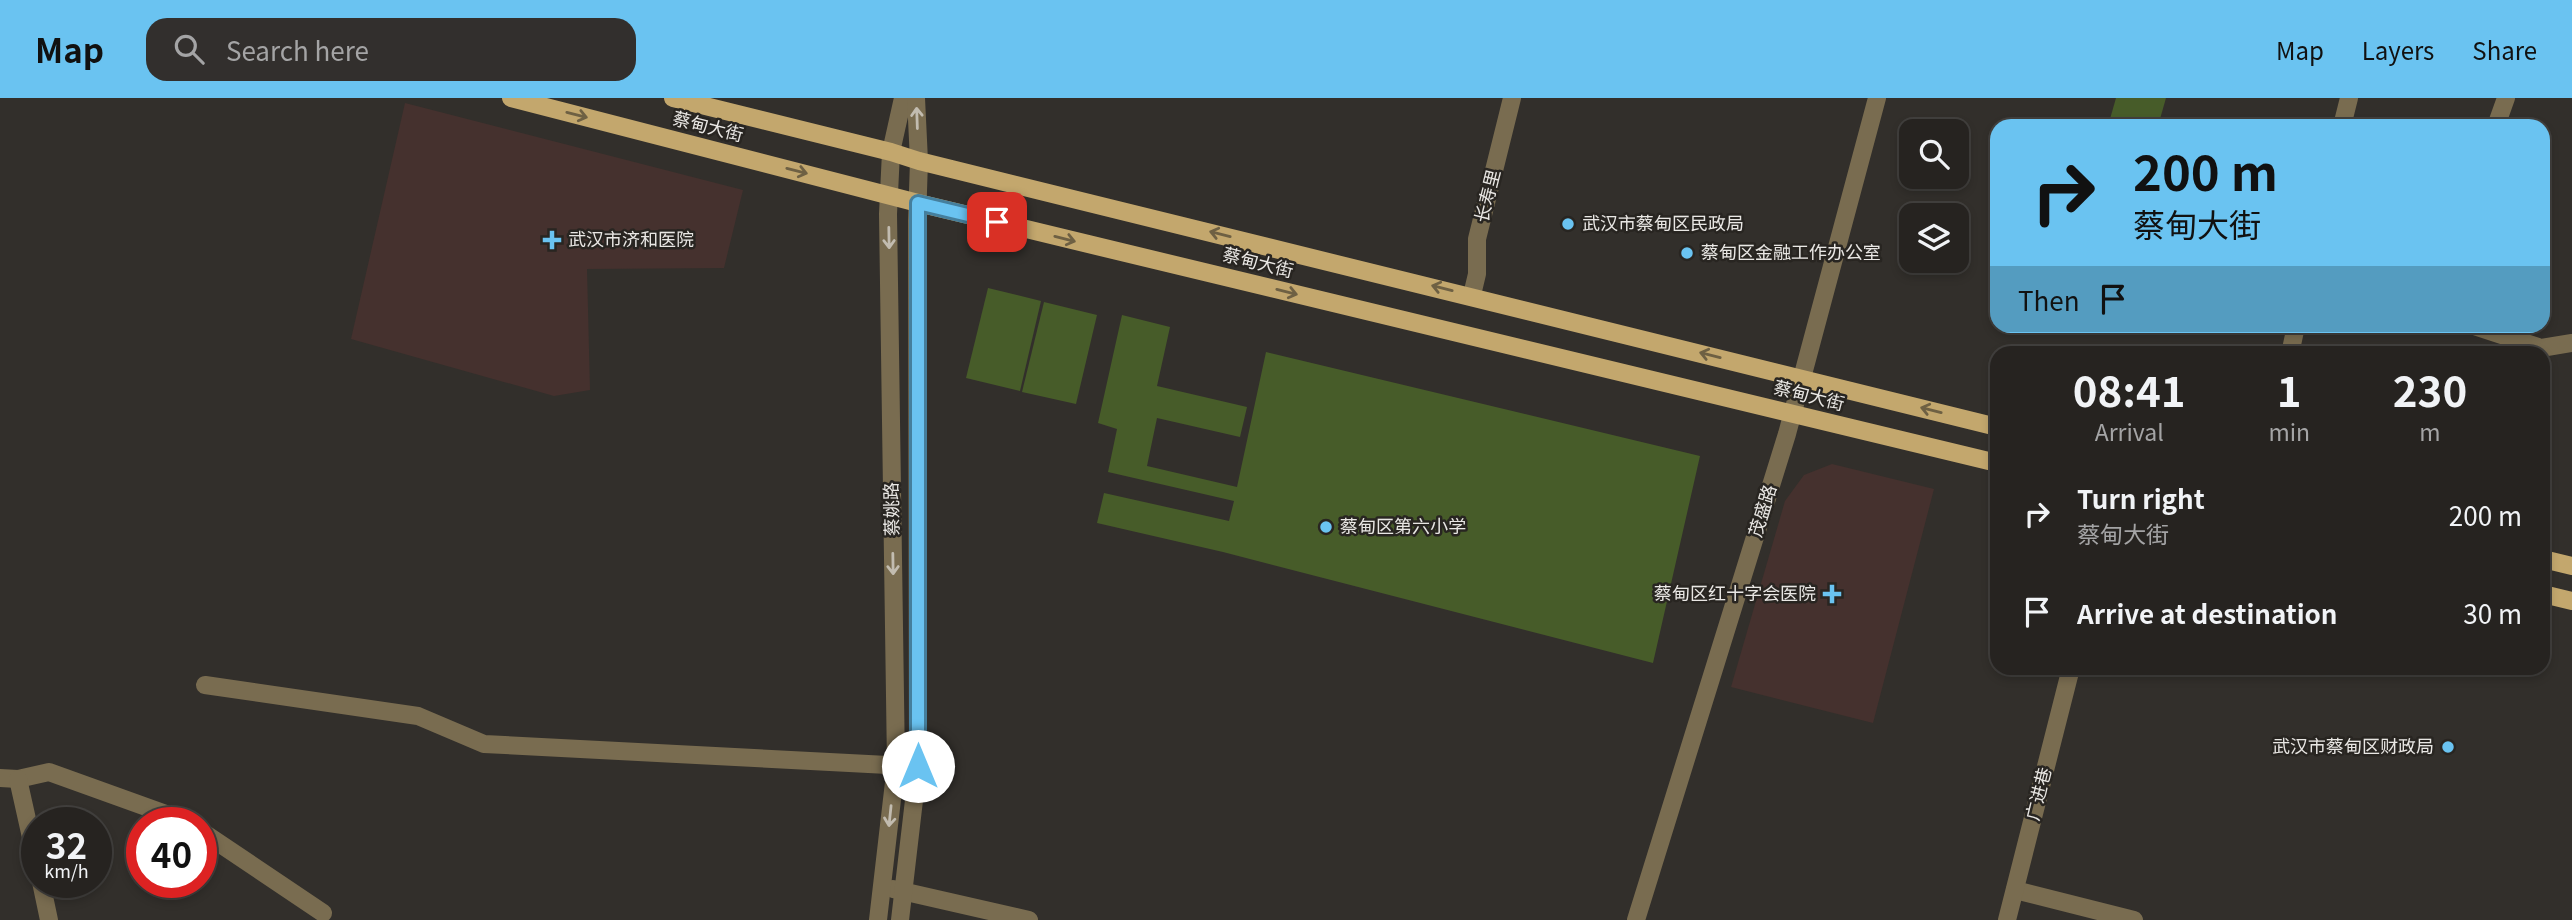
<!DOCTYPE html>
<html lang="en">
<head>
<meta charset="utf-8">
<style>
	:root { --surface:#262320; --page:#322f2d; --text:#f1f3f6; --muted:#a4a4a5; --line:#42403e; --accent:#6ac3f1 }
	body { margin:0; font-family:Georgia,"Noto Sans SC",serif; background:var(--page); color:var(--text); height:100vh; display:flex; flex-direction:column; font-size:26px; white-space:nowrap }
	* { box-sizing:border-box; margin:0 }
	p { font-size:23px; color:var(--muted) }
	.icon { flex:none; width:38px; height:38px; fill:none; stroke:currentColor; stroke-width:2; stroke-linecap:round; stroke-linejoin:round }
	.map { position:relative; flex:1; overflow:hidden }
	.details { position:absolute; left:1990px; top:248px; width:560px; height:329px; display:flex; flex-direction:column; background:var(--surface); border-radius:21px; box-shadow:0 4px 10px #0003,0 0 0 2px var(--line) }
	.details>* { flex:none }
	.top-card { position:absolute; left:1990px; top:21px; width:560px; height:214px; border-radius:21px; box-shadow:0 4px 10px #0003,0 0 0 2px var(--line); background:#6ac3f1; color:#111; overflow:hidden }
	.fabs { position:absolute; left:1899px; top:21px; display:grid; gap:14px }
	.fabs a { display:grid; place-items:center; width:70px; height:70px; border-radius:14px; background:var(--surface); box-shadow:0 4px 10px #0003,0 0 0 2px var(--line); font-size:35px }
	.speed { position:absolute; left:21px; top:709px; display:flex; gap:14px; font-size:35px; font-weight:700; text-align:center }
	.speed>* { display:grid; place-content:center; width:91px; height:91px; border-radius:50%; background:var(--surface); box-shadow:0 4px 10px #0003,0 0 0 2px var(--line); line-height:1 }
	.speed small { font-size:18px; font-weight:400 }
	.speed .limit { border:10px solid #d22; background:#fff; color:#111 }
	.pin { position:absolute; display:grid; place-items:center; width:60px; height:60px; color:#fff; margin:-30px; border-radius:14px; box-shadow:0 4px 10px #0006 }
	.me { position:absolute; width:77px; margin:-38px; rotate:0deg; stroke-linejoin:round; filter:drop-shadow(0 0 5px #0008) }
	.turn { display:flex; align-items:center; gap:24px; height:147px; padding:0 28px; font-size:32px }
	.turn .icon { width:91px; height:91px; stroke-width:2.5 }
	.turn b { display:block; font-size:49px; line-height:60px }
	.then { display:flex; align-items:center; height:66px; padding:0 28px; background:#0003; gap:14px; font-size:26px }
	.eta { display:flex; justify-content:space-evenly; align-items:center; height:119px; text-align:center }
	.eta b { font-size:42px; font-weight:700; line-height:49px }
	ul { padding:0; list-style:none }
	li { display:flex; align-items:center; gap:21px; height:98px; padding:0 28px }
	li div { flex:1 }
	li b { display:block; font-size:26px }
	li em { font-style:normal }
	header { display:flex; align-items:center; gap:42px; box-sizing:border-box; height:98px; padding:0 35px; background:var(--accent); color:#111 }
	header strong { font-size:33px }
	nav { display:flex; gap:38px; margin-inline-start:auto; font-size:24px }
	.search { width:490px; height:63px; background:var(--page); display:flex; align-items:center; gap:18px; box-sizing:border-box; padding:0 24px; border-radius:21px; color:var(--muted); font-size:26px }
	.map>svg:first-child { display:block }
	.medical { fill:#45312e }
	.green { fill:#475c29 }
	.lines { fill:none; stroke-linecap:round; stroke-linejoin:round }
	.minor { stroke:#796c50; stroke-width:18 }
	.major { stroke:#c3a76d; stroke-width:18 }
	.oneway { stroke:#6e6043 }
	.oneway2 { stroke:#c2bcb0 }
	.route-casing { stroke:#457f9d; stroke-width:18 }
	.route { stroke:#6ac3f1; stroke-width:12 }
	.poi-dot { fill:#6ac3f1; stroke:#282521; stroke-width:2.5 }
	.labels { text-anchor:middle; stroke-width:5; stroke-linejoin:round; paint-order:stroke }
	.street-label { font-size:18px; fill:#e9e7e4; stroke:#282521 }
	.poi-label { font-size:18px; fill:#e9e7e4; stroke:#282521; text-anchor:start }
</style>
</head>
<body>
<header>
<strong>Map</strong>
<div class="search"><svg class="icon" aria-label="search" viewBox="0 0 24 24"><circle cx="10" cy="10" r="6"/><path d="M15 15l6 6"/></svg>Search here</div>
<nav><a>Map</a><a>Layers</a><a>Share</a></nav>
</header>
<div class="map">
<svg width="2572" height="822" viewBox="0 0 2572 822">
	<rect width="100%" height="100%" fill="#322f2b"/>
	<g class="medical">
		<polygon points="405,5 743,92 724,170 587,171 590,292 554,298 351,241"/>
		<polygon points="1832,366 1934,391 1873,625 1731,589 1785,403 1804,377"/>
	</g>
	<g class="green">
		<polygon points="2116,0 2166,0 2158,28 2108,28"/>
		<polygon points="988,190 1041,203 1020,293 966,280"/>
		<polygon points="1044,204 1097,217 1076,306 1022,294"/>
		<polygon points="1122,217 1170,229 1157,288 1247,309 1240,339 1157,320 1147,368 1237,389 1266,254 1700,358 1653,565 1223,454 1097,425 1104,395 1229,423 1234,403 1108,374 1117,331 1098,325"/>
	</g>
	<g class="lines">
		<g class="minor">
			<polyline points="2342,28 2349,0"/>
			<polyline points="2496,28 2506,0"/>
			<polyline points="1472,197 1477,176 1477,141 1512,0"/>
			<polyline points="2474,228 2541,250 2572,245"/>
			<polyline points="2290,256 2296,228"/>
			<polyline points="205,587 418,618 484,646 907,668"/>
			<polyline points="0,680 18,681 49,674 188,724"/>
			<polyline points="18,681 37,766"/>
			<polyline points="201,733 323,815"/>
			<polyline points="41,784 49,822"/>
			<polyline points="893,791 1029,822"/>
			<polyline points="2015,792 2134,822"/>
			<polyline points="878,822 896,667 888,116 891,54 903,0"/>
			<polyline points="900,822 918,668 917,123 919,63 916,0"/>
			<polyline points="1636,822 1787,336 1877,0"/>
			<polyline points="2007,822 2071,570"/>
		</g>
		<g class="major">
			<polyline points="511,0 918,105 1997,365"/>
			<polyline points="673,0 891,54 919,63 1997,329"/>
			<polyline points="2543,461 2572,468"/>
			<polyline points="2543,496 2572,503"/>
		</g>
	</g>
	<defs><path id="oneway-shaft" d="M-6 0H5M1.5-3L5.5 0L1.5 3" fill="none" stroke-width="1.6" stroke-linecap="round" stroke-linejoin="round" transform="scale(1.75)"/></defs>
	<g class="oneway">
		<use href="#oneway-shaft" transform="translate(577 17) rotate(14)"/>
		<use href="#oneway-shaft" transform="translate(797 73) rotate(14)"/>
		<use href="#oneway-shaft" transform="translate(1220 136) rotate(-166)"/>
		<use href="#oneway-shaft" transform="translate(1065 141) rotate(14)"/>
		<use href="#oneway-shaft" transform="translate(1442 190) rotate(-166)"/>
		<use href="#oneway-shaft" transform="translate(1287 194) rotate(14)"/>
		<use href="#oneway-shaft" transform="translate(1710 257) rotate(-166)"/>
		<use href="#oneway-shaft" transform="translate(1931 312) rotate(-166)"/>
	</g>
	<g class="oneway2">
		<use href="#oneway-shaft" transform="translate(917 20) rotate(-92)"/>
		<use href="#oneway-shaft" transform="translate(889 140) rotate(89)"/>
		<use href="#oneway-shaft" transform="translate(893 466) rotate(89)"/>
		<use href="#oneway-shaft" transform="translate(890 718) rotate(96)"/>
	</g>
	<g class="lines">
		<defs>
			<polyline id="route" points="918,668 918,105 997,124"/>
		</defs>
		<use href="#route" class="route-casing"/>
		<use href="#route" class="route"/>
	</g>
	<g class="poi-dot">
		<circle cx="1568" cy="126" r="7"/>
		<path d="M548.5 131.5h7v7h7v7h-7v7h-7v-7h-7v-7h7z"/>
		<circle cx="1687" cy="155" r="7"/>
		<circle cx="1326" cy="429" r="7"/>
		<path d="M1828.5 485.5h7v7h7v7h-7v7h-7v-7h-7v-7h7z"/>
		<circle cx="2448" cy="649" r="7"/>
	</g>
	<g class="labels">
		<g class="street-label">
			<text transform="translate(708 29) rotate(14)" y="6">蔡甸大街</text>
			<text transform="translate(1488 98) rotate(-76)" y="6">长寿里</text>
			<text transform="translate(1258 165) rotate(14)" y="6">蔡甸大街</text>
			<text transform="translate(1809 298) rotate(14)" y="6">蔡甸大街</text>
			<text transform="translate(892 411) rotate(-91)" y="6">蔡姚路</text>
			<text transform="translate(1763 413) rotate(-73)" y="6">茂盛路</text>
			<text transform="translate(2039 696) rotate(-76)" y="6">广进巷</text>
		</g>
		<g class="poi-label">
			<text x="1582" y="132">武汉市蔡甸区民政局</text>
			<text x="568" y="148">武汉市济和医院</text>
			<text x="1701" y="161">蔡甸区金融工作办公室</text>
			<text x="1340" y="435">蔡甸区第六小学</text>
			<text x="1816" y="502" text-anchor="end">蔡甸区红十字会医院</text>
			<text x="2434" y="655" text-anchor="end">武汉市蔡甸区财政局</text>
		</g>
	</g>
</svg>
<div class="fabs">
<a><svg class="icon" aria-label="search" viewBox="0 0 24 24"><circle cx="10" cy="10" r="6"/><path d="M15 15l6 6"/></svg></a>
<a><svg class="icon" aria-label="layers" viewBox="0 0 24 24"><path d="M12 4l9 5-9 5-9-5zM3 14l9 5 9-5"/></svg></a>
</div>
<div class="speed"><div>32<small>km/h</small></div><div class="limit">40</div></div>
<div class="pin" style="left:997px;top:124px;background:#d93025"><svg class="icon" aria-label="arrive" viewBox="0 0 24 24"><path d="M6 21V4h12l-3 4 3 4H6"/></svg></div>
<svg class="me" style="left:918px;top:668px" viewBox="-20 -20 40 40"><circle r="19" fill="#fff"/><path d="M0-13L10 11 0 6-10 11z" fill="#6ac3f1"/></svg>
<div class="top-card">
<div class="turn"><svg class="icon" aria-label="right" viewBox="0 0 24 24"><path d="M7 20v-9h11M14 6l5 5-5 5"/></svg><div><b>200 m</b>蔡甸大街</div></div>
<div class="then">Then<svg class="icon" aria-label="arrive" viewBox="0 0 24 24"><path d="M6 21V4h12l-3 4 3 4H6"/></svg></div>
</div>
<section class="details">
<div class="eta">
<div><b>08:41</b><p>Arrival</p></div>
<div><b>1</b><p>min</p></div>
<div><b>230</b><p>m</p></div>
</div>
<ul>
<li><svg class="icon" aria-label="right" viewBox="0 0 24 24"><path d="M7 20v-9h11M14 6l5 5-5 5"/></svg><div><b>Turn right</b><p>蔡甸大街</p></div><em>200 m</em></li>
<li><svg class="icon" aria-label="arrive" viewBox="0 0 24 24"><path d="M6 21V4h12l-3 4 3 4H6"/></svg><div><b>Arrive at destination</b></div><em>30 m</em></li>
</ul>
</section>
</div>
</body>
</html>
